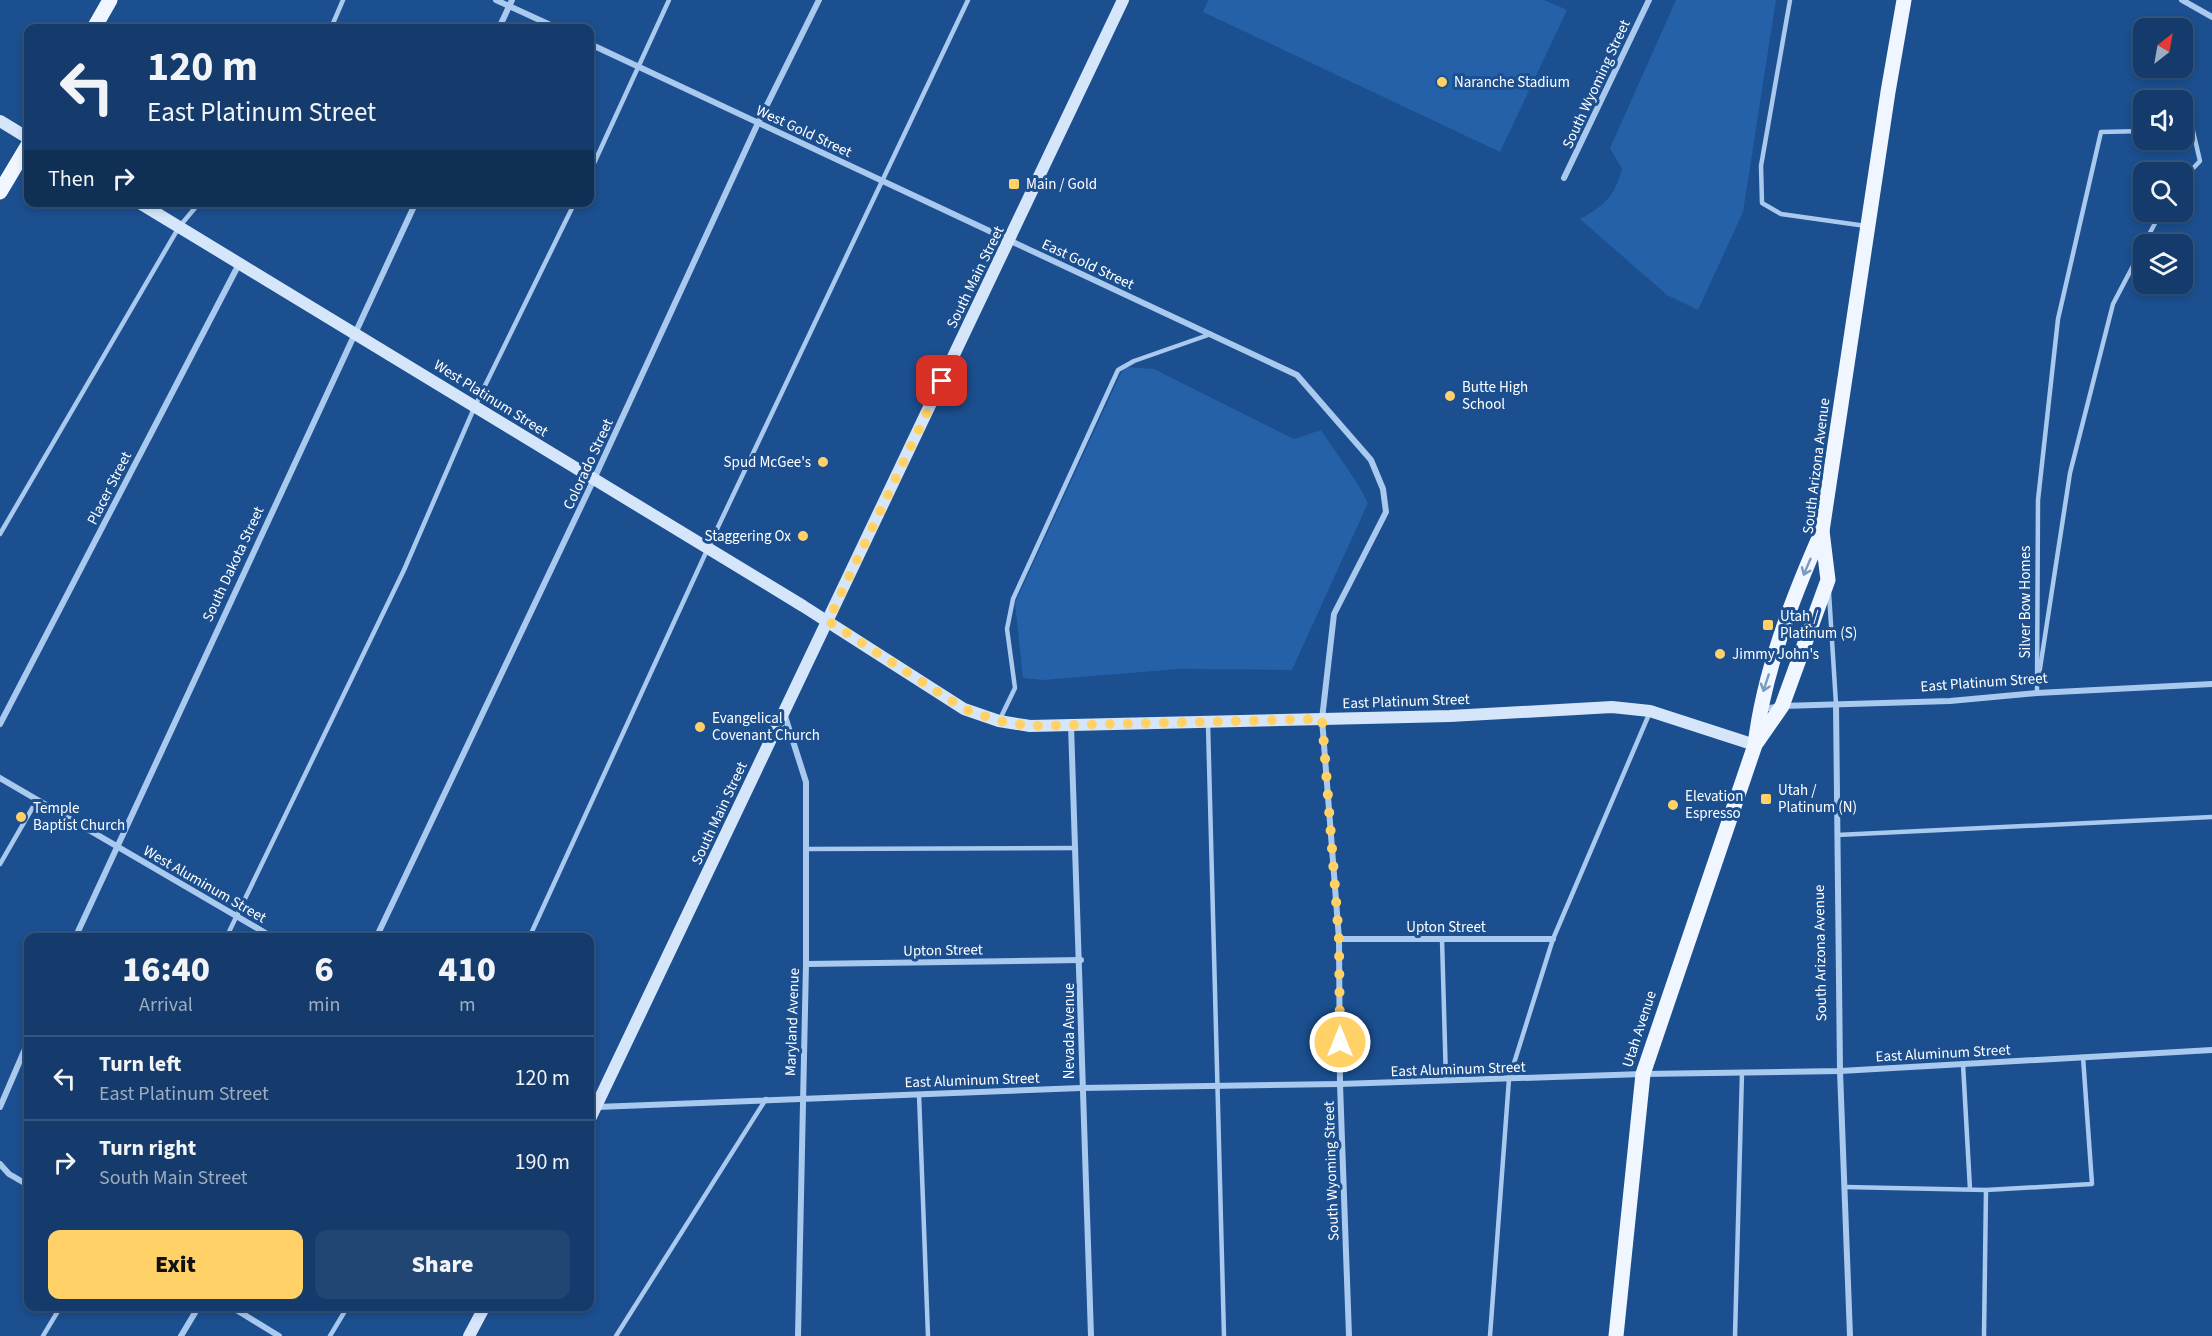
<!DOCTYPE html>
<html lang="en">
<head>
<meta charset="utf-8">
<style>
	:root { --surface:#143b6b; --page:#214673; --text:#f1f3f6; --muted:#9dadc1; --line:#33557e; --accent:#ffd166 }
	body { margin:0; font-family:"Source Sans 3",sans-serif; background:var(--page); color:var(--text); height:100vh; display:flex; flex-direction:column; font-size:22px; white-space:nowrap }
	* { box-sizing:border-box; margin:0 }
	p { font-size:20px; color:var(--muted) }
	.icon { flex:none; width:33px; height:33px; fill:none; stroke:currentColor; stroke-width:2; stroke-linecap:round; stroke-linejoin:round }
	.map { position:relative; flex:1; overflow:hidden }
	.sheet { position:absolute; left:24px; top:933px; width:570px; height:378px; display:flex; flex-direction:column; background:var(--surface); border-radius:12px; box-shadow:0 3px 9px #0003,0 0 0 2px var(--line) }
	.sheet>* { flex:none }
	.banner { position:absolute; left:24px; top:24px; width:570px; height:183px; border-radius:12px; box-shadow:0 3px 9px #0003,0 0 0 2px var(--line); background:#143b6b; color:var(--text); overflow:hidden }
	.needle { width:39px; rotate:31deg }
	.buttons { position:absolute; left:2133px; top:18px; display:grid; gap:12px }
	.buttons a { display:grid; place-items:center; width:60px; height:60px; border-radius:12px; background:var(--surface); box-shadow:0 3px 9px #0003,0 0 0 2px var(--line); font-size:30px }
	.pin { position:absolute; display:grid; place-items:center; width:51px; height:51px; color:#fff; margin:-26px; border-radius:12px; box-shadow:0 3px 9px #0006 }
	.me { position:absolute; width:66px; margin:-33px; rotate:0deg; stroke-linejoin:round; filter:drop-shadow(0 0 4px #0008) }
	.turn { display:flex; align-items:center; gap:21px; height:126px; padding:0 24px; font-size:27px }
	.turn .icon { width:78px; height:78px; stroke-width:2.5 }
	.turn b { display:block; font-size:42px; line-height:51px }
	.then { display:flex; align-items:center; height:57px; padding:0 24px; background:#0003; gap:12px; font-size:22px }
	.eta { display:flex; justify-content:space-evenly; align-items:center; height:102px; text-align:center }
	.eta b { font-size:36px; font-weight:800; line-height:42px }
	.primary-button { display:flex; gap:12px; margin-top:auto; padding:12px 24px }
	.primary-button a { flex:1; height:69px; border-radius:12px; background:var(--accent); color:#111; font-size:24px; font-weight:800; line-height:69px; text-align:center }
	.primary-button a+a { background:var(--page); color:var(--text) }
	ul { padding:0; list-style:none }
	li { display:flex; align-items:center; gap:18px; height:84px; padding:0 24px; border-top:2px solid var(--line) }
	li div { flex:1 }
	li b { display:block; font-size:22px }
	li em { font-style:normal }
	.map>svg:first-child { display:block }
	.green { fill:#2461a8 }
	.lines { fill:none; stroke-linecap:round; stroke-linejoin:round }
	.lane { stroke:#a9c9ee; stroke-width:4.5 }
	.street { stroke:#a9c9ee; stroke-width:6 }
	.secondary { stroke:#d6e6fa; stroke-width:12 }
	.primary { stroke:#f0f6ff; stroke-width:15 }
	.oneway { stroke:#7b9ac1 }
	.route { stroke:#ffd166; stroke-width:10; stroke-dasharray:0 18 }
	.poi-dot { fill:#ffd166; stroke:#1b4f8f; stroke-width:2 }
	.labels { text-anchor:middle; stroke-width:6; stroke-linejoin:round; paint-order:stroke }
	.poi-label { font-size:15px; fill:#fff; stroke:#1b4f8f; text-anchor:start }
	.street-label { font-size:15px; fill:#fff; stroke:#1b4f8f }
</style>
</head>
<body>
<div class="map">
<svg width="2212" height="1336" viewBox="0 0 2212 1336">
	<rect width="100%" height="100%" fill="#1b4f8f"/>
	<g class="green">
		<polygon points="1208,0 1544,0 1567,10 1500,152 1203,12"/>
		<path d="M 1676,0 L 1776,0 L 1743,212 L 1698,310 L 1667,295 L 1580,219 C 1605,205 1614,197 1622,169 L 1610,148 Z"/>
		<path d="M 1126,367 L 1154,369 L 1294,439 L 1321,430 C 1337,455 1355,476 1368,503 L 1292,670 L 1179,669 L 1043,680 L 1023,678 L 1015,603 L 1120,375 Z"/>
	</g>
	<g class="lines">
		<g class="lane">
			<polyline points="1790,0 1761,166 1762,203 1781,214 1866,226"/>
			<polyline points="331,28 343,0"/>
			<polyline points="2182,131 2193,131 2200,161 2182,180"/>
			<polyline points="590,172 669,0"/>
			<polyline points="2144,244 2161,212"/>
			<polyline points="0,534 179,227 200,202"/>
			<polyline points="1829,593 1836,704"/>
			<polyline points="2039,675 2070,473 2113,304 2144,245"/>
			<polyline points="2037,693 2038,500 2058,319 2101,132 2144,131"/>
			<polyline points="1000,719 1015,688 1007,629 1013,599 1118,370 1134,361 1211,334"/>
			<polyline points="1208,724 1224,1336"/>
			<polyline points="1837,835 2212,817"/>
			<polyline points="806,849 1076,848"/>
			<polyline points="0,864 37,800"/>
			<polyline points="226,938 404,570 475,406 575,202"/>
			<polyline points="529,938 708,548 968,0"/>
			<polyline points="1442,939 1446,1081"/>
			<polyline points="1963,1064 1970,1189"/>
			<polyline points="919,1094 928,1336"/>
			<polyline points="1845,1187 1986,1190 1984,1336"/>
			<polyline points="1986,1190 2092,1184 2083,1057"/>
			<polyline points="43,1336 61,1306"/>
			<polyline points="330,1336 348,1306"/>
			<polyline points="616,1336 766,1099"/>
			<polyline points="1490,1336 1509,1079 1553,939 1650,712"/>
			<polyline points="1735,1336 1742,1072"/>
		</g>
		<g class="street">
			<polyline points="496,0 557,28"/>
			<polyline points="2182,0 2212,17"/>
			<polyline points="499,28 512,0"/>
			<polyline points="590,44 1297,375 1371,460 1383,489 1386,512 1334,614 1322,719 1339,939 1340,1084 1349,1336"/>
			<polyline points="1564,178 1649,0"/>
			<polyline points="1836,704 1840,1071 1850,1336"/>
			<polyline points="1763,709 1782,706 1950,701 2037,693 2212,684"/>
			<polyline points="784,713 806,782 806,964 798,1336"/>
			<polyline points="0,724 239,264"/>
			<polyline points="1071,725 1091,1336"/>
			<polyline points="0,778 274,938"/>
			<polyline points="75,938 416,202"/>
			<polyline points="376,938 594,479 758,123 819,0"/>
			<polyline points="1339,939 1553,939"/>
			<polyline points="806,964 1081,960"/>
			<polyline points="0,1107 28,1042"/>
			<polyline points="597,1107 1081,1088 1340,1084 1643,1074 1840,1071 2212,1050"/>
			<polyline points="0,1164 9,1174 28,1185"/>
			<polyline points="230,1306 279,1336"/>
			<polyline points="181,1336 199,1306"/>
		</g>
		<g class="secondary">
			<polyline points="0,121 28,138"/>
			<polyline points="138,202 803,606 964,709 999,721 1030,726 1450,716 1612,707 1650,711 1755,745"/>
			<polyline points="590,1119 1123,0"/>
			<polyline points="469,1336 485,1306"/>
		</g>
		<g class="primary">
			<polyline points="94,28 110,0"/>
			<polyline points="0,192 28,145"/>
			<polyline points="1757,742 1782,706 1828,580 1822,531 1888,92 1904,0"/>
			<path d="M 1616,1336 L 1643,1074 L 1755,745 C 1764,671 1792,599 1822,531"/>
		</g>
	</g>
	<defs><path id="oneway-shaft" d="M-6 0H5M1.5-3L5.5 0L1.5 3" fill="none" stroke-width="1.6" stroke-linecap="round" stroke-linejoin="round" transform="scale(1.5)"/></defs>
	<g class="oneway">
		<use href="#oneway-shaft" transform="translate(1807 567) rotate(113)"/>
		<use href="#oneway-shaft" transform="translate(1766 683) rotate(108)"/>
	</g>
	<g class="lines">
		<polyline class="route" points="942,381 828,621 964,709 999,721 1030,726 1322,719 1339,939 1340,1042"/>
	</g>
	<g class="poi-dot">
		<circle cx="1442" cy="82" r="6"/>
		<rect x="1008" y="178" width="12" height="12" rx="3"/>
		<circle cx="1450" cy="396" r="6"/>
		<circle cx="823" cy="462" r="6"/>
		<circle cx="803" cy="536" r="6"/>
		<rect x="1762" y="619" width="12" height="12" rx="3"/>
		<circle cx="1720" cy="654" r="6"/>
		<circle cx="700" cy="727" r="6"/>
		<rect x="1760" y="793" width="12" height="12" rx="3"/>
		<circle cx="1673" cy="805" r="6"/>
		<circle cx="21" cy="817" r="6"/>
	</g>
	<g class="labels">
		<g class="poi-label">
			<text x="1454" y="87">Naranche Stadium</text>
			<text x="1026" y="189">Main / Gold</text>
			<text x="1462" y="392">Butte High<tspan x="1462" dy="17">School</tspan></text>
			<text x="811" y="467" text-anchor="end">Spud McGee's</text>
			<text x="791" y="541" text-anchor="end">Staggering Ox</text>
			<text x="1780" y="621">Utah /<tspan x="1780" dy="17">Platinum (S)</tspan></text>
			<text x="1732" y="659">Jimmy John's</text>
			<text x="712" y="723">Evangelical<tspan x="712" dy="17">Covenant Church</tspan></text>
			<text x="1778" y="795">Utah /<tspan x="1778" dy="17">Platinum (N)</tspan></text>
			<text x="1685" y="801">Elevation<tspan x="1685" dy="17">Espresso</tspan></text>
			<text x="33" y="813">Temple<tspan x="33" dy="17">Baptist Church</tspan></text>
		</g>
		<g class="street-label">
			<text transform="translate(1596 84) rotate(-65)" y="5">South Wyoming Street</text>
			<text transform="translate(804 131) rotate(25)" y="5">West Gold Street</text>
			<text transform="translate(1088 264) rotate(25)" y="5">East Gold Street</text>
			<text transform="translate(975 277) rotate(-64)" y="5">South Main Street</text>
			<text transform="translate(491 398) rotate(32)" y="5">West Platinum Street</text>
			<text transform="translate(588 464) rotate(-65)" y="5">Colorado Street</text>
			<text transform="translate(1816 466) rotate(-83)" y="5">South Arizona Avenue</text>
			<text transform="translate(109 488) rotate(-63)" y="5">Placer Street</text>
			<text transform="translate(233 564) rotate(-65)" y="5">South Dakota Street</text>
			<text transform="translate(2025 602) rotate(-90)" y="5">Silver Bow Homes</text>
			<text transform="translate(1984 682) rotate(-4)" y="5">East Platinum Street</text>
			<text transform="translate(1406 701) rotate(-2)" y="5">East Platinum Street</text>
			<text transform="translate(719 813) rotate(-65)" y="5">South Main Street</text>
			<text transform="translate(205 884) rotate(30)" y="5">West Aluminum Street</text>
			<text x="1446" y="932">Upton Street</text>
			<text transform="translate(943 950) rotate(-1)" y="5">Upton Street</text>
			<text transform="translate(1820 953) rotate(-91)" y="5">South Arizona Avenue</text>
			<text transform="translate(792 1022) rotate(-88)" y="5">Maryland Avenue</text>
			<text transform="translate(1639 1029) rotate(-72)" y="5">Utah Avenue</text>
			<text transform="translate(1069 1031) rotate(-90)" y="5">Nevada Avenue</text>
			<text transform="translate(1943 1053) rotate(-3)" y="5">East Aluminum Street</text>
			<text transform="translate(1458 1069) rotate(-2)" y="5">East Aluminum Street</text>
			<text transform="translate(972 1080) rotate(-2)" y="5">East Aluminum Street</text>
			<text transform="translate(1331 1171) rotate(-92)" y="5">South Wyoming Street</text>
		</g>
	</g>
</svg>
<div class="buttons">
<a><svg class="needle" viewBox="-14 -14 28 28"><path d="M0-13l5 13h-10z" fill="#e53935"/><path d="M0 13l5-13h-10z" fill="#9dadc1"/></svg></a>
<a><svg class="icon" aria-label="sound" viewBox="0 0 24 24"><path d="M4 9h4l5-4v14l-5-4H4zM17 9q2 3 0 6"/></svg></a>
<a><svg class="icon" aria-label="search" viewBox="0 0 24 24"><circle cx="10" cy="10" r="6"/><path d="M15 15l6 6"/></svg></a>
<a><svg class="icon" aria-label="layers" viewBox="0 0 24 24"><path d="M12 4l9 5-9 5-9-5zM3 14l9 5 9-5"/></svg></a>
</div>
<div class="pin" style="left:942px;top:381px;background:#d93025"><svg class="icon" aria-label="arrive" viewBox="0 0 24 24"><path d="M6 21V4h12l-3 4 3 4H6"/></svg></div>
<svg class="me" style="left:1340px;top:1042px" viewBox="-20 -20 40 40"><circle r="17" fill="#ffd166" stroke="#fff" stroke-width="3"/><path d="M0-11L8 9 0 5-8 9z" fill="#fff"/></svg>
<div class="banner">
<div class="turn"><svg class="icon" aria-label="left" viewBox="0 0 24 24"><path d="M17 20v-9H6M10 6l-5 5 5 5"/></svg><div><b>120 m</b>East Platinum Street</div></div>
<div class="then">Then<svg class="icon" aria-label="right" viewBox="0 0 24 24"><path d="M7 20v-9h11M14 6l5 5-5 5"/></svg></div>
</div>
<section class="sheet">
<div class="eta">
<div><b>16:40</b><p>Arrival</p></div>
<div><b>6</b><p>min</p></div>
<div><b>410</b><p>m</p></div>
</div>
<ul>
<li><svg class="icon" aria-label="left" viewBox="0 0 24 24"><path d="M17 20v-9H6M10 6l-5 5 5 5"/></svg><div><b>Turn left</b><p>East Platinum Street</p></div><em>120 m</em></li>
<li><svg class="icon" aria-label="right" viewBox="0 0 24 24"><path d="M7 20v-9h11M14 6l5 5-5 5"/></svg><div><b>Turn right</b><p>South Main Street</p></div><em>190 m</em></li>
</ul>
<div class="primary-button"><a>Exit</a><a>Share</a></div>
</section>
</div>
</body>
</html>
